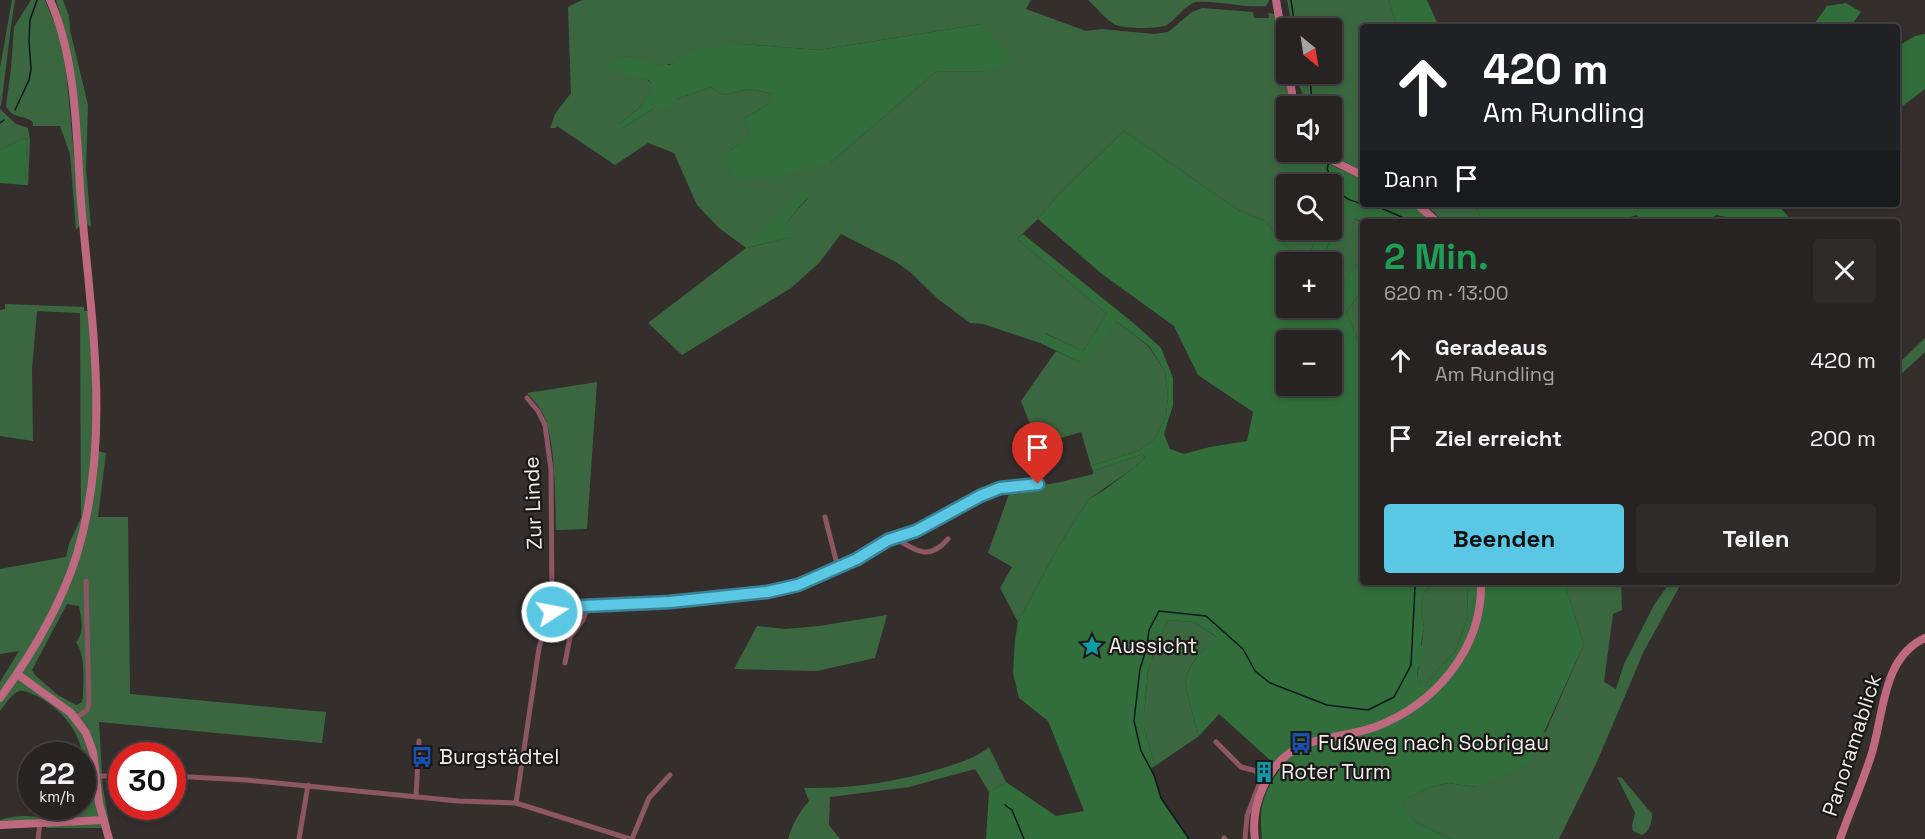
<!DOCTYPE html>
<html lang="de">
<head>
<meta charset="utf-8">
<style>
	:root { --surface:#272322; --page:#2f2b2a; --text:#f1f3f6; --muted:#a4a4a5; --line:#434040; --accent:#5ac8e5 }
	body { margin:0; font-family:"Space Grotesk",sans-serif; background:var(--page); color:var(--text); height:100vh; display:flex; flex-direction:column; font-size:22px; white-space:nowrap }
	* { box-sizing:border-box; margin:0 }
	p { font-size:20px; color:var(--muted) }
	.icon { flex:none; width:33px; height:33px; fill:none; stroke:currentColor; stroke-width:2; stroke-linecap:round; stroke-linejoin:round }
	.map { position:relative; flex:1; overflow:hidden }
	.side { position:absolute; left:1360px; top:219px; width:540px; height:366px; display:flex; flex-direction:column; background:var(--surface); border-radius:6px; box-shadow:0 3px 9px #0003,0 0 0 2px var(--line) }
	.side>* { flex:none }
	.guide { position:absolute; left:1360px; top:24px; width:540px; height:183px; border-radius:6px; box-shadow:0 3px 9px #0003,0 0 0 2px var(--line); background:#202124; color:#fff; overflow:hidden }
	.needle { width:39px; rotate:150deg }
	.controls { position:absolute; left:1276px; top:18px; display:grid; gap:12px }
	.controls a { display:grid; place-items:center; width:66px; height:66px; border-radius:6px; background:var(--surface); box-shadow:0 3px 9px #0003,0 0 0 2px var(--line); font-size:30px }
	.speed { position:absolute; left:18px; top:742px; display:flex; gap:12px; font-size:30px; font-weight:700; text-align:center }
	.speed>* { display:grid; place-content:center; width:78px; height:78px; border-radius:50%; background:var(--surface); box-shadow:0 3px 9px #0003,0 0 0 2px var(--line); line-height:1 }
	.speed small { font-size:15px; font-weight:400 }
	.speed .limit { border:9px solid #d22; background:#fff; color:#111 }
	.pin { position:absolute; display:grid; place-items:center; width:51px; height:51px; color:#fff; margin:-62px -26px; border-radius:50% 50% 50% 0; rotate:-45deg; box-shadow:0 0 6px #0007 }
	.pin .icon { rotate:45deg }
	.me { position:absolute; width:66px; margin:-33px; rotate:79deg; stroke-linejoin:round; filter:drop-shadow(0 0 4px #0008) }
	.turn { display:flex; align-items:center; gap:21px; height:126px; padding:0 24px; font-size:27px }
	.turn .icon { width:78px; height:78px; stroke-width:2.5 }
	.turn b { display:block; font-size:42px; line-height:51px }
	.then { display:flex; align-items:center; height:57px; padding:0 24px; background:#0003; gap:12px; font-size:22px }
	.round { display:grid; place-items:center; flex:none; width:63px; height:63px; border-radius:6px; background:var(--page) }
	.summary { display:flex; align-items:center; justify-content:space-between; height:102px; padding:0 24px }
	h1 { font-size:36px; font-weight:600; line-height:45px; color:#1e9e55 }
	.button { display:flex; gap:12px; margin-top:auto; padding:12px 24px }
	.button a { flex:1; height:69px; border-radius:6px; background:var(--accent); color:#111; font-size:24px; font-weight:600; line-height:69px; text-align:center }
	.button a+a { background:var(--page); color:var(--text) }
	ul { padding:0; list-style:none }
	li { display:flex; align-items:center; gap:18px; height:78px; padding:0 24px }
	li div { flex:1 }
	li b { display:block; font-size:22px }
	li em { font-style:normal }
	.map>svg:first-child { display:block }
	.green { fill:#3a6740; fill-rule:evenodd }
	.forest { fill:#316e3b; fill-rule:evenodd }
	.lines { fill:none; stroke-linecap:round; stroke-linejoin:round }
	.stream { stroke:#0a181b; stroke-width:1.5 }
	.street { stroke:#8c5663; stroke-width:5 }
	.secondary { stroke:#be697f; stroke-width:8 }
	.route-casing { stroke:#3a8295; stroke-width:15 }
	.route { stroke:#5ac8e5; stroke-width:10 }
	.labels { text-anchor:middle; stroke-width:4.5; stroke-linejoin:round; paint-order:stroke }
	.street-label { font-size:21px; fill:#f1eeec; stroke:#1a1817 }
	.poi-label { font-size:21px; fill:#f1eeec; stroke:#1a1817; text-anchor:start }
</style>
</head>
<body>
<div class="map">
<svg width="1925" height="839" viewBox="0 0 1925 839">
	<rect width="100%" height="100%" fill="#342f2d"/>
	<g class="green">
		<path d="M 12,0 L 15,0 C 9,36 6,71 1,106 L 0,106 L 0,68 Z"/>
		<path d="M 31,0 L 45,0 L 61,39 L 66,70 L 80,222 L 80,225 L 76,230 L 70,154 L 60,126 L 33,126 L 33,122 C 22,114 14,120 6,106 L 11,69 L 14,27 Z"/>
		<polygon points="56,0 63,0 69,16 70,30 88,105 86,168 91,227 87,224 70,51"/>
		<path d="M 582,0 L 1031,0 L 1026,9 L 1086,31 L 1102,29 L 1154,34 L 1168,32 L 1192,12 L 1202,8 L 1253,12 L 1254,18 L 1269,18 L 1268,13 L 1275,14 L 1290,106 L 1287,106 L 1287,152 L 1310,152 L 1323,161 L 1321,177 L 1325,184 L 1287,184 L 1287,230 L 1315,230 L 1318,236 L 1305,262 L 1301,262 L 1265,221 L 1238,210 L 1124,131 L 1057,196 L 1038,219 L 1017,239 L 1107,314 L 1083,351 L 1045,333 L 1040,343 L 983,324 L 970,323 L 938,299 L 910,272 L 896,262 L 841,234 L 819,263 L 791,288 L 682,355 L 648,323 L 746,248 L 719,228 L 697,205 L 674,153 L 648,143 L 615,165 L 557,126 L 556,128 L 550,128 L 555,114 L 571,93 L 568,7 ZM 982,24 L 985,72 L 937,71 L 830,163 L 731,150 L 752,134 L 745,118 L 769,104 L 774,94 L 750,89 L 724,95 L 711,87 L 677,99 L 663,108 L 653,109 L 621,129 L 618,125 L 639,108 L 655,88 L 626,56 C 642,60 661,70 676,62 L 742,44 L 819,50 ZM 809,197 L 786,223 L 790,237 L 747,248 Z"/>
		<path d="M 1088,0 L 1269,0 L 1269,1 L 1266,6 C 1244,8 1215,0 1196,2 C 1184,6 1177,18 1167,25 C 1159,29 1125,29 1116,25 C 1108,22 1095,6 1088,0 Z"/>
		<polygon points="1287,0 1389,0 1397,27 1364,27 1363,171 1339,159 1328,152 1332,152 1332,106 1308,106 1295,77 1295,74 1332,74 1332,28 1291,28 1291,20"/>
		<polygon points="0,109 16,124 28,128 30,140 28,185 25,185 27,140 24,138 0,150"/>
		<polygon points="1332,198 1339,211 1363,223 1363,256 1337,291 1332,285 1332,262 1319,262 1336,232 1332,227"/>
		<polygon points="1423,204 1474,204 1484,222 1442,222 1436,214"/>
		<polygon points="1363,290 1363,331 1358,340 1346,312"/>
		<path d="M 5,304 L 84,307 L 84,311 L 88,311 L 92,364 L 94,450 L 106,453 L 98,517 L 128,517 L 130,694 L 326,712 L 322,743 L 99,722 L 103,788 L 110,828 L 46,828 L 48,819 L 0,822 L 0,820 C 7,818 15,816 23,816 C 38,816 70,822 81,812 C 97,799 83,744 73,729 C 64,714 48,700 32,694 C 28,692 23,690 19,691 C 11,694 5,705 0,711 L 0,682 L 19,651 L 0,654 L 0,569 L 66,557 L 69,544 L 81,518 L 80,313 L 37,311 L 32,370 L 33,441 L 0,436 L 0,310 L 5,309 ZM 67,604 L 79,606 C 81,618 85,632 76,642 C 86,656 83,681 83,698 L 81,703 L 76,705 L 58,695 L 35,675 L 32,670 Z"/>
		<polygon points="1116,321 1148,346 1165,371 1168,398 1166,415 1156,438 1140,450 1091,466 1081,432 1038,445 1021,401 1056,351 1080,362"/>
		<polygon points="1925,338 1925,352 1898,377 1898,364"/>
		<path d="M 597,382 L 587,529 L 556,530 C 555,500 556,437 542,412 C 539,405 532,399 527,393 Z"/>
		<polygon points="1143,454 1145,457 1135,467 1089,499 1060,544 1018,622 1000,588 1012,567 988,553 1010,491 1061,482 1093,474 1093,471"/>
		<polygon points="1435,582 1467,582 1468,617 1455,652 1426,683 1421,683 1417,678 1424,628 1421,608 1423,594"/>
		<polygon points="1564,582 1621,582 1622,610 1613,614 1604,682 1616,689 1624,664 1654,605 1670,582 1682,582 1644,651 1596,764 1559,839 1451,839 1415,822 1400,802 1430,787 1448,783 1476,787 1546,731 1584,644"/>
		<polygon points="887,615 875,658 817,671 734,669 757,626 786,629 819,626"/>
		<path d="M 1168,620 L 1194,622 L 1218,638 C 1205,647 1189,663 1186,679 C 1184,688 1196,724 1199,736 L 1155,766 L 1144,728 L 1144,713 L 1148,672 L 1154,651 Z"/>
		<path d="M 989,747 L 1006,782 L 989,792 L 975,769 L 909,787 L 830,797 L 829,825 L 840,839 L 788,839 C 792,825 799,812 809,801 L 804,788 C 853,789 895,782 943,768 C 959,763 976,758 989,747 Z"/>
		<path d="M 1617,777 L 1622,778 L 1652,814 C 1652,822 1650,831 1642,835 L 1633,831 L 1632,826 L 1635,813 Z"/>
	</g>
	<g class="forest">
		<polygon points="1389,0 1427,0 1439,27 1397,27"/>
		<polygon points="1846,3 1861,12 1850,27 1812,27 1827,6"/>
		<polygon points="982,24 1014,60 985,72 937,71 830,163 778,177 735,178 722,160 731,150 751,134 745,118 769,104 773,94 750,89 724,95 711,87 677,99 669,109 653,109 621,129 618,129 618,125 639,108 654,88 649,80 625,75 607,68 626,56 662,65 670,65 691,51 701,49 742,44 819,50"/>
		<polygon points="1925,34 1925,89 1900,108 1900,141 1898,142 1898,46 1915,36"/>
		<path d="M 1124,131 L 1238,210 L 1265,221 L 1301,262 L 1287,262 L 1287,308 L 1332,308 L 1332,285 L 1337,290 L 1363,256 L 1363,290 L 1346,312 L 1358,340 L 1363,331 L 1364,582 L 1435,582 L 1423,594 L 1421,608 L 1424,628 L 1421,644 L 1426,656 L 1418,667 L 1417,677 L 1421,683 L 1426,683 L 1455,652 L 1468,617 L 1467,582 L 1564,582 L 1584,644 L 1530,763 L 1476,787 L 1448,783 L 1430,787 L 1401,802 L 1415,822 L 1451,839 L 1262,839 C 1259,807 1262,795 1280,769 L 1219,714 L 1199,736 C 1196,724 1184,688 1186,679 C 1189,664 1205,647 1217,637 L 1194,622 L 1168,620 L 1154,651 L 1148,672 L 1144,713 L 1144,728 L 1155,766 L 1151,768 L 1161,798 L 1189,839 L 986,839 L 989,792 L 1006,782 L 1056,816 L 1084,811 L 1048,721 L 1019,698 L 1013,673 L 1015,640 L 1018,622 L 1060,544 L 1089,499 L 1103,491 L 1135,467 L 1145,457 L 1143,454 L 1093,471 L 1091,466 L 1140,450 L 1156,438 L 1166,415 L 1168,398 L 1165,371 L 1149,346 L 1116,321 L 1088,361 L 1080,362 L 1040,343 L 1044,333 L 1083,351 L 1107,314 L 1017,239 L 1023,234 L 1137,326 L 1161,348 L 1173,378 L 1173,405 L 1164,434 L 1170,449 L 1184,454 L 1210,447 L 1247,441 L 1253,412 L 1198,375 L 1174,326 L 1102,274 L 1038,219 L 1057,196 ZM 1287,340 L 1332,340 L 1332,386 L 1287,386 Z"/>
		<polygon points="24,138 27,140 25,185 0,183 0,150"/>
		<path d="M 1323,161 L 1363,180 L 1364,204 L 1411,204 L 1433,222 C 1405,222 1360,229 1340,211 C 1332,205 1332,194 1332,184 L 1325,184 L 1321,177 Z"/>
		<polygon points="804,190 809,196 786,223 792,229 791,237 746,248"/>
		<polygon points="1474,204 1775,204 1778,205 1793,222 1753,222 1716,215 1707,222 1647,222 1636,215 1617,222 1484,222"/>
		<polygon points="1332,227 1336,231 1319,262 1305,262 1318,236 1315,230 1332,230"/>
	</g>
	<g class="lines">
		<g class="stream">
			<polyline points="1291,0 1295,28"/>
			<polyline points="1310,74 1312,106"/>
			<polyline points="15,110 29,80 31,69 29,41 30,20 37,0"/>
			<polyline points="0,123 4,120"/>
			<path d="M 1329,161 L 1327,169 C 1337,187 1340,202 1364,203"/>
			<polyline points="1372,204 1413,222"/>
			<polyline points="1364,342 1359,348 1364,359"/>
			<polyline points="1005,805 1012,810 1024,839"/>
			<polyline points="1189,839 1161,798 1154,775 1141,751 1134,721 1140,669 1147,646 1149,630 1159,611 1206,616 1243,649 1255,671 1270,683 1327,705 1368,710 1394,697 1411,665 1415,587 1420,582"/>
		</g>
		<g class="street">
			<polyline points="825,517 838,568"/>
			<path d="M 896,539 C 917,551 929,561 948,539"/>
			<polyline points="552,612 562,608 583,606 670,602 767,592 798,585 857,559 888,540 916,531 980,497 1000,488 1038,484"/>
			<polyline points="565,663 570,637 583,620 588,606"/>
			<polyline points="76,718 87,710 89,704 86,581"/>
			<polyline points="1216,742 1241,767 1256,771"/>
			<polyline points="95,776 122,776"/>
			<polyline points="172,776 246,780 458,801 516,803 630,839"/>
			<polyline points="416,797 419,741"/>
			<polyline points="516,803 539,648 546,623 552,612 552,604 551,470 545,425 538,411 527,398"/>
			<polyline points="1224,838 1225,839"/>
			<polyline points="38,839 40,823"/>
			<polyline points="299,839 308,785"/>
			<polyline points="632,839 649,798 670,775"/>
			<polyline points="1245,839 1247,816 1260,782 1256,771 1262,764 1273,771"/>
		</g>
		<g class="secondary">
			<polyline points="1276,0 1287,64"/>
			<polyline points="1289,74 1294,106"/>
			<polyline points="1315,152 1364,176"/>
			<polyline points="1417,204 1437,222"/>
			<polyline points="17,674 71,713 86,733 93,752 99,803 109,839"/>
			<path d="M 0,698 C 32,654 61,606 77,554 C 112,438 91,320 81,201 C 76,135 77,61 50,0"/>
			<polyline points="0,825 103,820"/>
			<path d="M 1255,839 C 1250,807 1267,765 1296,749 C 1319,736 1351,736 1375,727 C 1436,704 1483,648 1481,582"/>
			<path d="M 1840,839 C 1850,811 1862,784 1871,756 C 1884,717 1881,658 1925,638"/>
		</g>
	</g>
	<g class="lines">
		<defs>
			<polyline id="route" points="552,612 562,608 583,606 670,602 767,592 798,585 857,559 888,540 916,531 980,496 1000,488 1038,484"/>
		</defs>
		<use href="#route" class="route-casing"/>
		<use href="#route" class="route"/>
	</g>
	<defs>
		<symbol id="sight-bare" viewBox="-9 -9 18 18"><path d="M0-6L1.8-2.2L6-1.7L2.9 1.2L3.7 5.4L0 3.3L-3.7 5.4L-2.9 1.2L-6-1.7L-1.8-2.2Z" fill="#0f9aa8" stroke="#1a1817" stroke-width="2.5" paint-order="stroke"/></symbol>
		<symbol id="bus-bare" viewBox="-9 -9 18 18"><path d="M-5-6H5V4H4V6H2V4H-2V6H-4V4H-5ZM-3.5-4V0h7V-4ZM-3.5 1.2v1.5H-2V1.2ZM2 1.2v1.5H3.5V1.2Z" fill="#1a4fb4" stroke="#1a1817" stroke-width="2.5" paint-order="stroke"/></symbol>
		<symbol id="building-bare" viewBox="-9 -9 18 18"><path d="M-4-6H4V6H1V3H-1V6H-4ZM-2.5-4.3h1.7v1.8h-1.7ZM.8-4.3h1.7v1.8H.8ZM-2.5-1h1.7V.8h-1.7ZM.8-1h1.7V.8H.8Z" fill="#0f9aa8" stroke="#1a1817" stroke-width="2.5" paint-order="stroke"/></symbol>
	</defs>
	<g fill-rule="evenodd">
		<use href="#sight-bare" x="1077" y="631" width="30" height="30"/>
		<use href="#bus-bare" x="1286" y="728" width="30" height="30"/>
		<use href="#bus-bare" x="407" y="742" width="30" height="30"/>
		<use href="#building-bare" x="1249" y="757" width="30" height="30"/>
	</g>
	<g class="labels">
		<g class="street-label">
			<text transform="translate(533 503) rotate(-92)" y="7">Zur Linde</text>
			<text transform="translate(1852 745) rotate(-72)" y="7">Panoramablick</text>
		</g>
		<g class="poi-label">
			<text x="1109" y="653">Aussicht</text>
			<text x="1318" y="750">Fußweg nach Sobrigau</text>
			<text x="439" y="764">Burgstädtel</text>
			<text x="1281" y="779">Roter Turm</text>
		</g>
	</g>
</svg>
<div class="controls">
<a><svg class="needle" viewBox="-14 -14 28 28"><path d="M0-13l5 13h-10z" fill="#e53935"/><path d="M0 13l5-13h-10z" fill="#a4a4a5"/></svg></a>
<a><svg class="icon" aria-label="sound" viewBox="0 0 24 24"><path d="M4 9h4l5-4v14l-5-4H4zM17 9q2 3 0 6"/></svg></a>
<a><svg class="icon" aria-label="search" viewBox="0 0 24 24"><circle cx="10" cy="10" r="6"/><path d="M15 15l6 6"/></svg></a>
<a>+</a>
<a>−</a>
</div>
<div class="speed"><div>22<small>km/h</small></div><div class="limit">30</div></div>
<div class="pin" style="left:1038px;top:484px;background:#d93025"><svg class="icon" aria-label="arrive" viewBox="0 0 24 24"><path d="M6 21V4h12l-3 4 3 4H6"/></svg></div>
<svg class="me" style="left:552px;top:612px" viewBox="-20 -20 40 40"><circle r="17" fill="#5ac8e5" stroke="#fff" stroke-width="3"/><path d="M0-11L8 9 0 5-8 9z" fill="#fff"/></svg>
<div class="guide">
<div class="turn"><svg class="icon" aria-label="ahead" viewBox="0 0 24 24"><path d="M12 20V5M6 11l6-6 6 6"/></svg><div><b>420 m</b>Am Rundling</div></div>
<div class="then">Dann<svg class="icon" aria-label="arrive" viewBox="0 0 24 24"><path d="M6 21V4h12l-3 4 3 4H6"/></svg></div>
</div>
<section class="side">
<div class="summary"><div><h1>2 Min.</h1><p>620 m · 13:00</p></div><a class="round"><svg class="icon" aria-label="close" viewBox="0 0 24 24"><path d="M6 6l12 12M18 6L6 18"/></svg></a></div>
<ul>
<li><svg class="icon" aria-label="ahead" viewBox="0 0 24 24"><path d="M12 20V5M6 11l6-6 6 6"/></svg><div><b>Geradeaus</b><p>Am Rundling</p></div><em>420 m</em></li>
<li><svg class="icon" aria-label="arrive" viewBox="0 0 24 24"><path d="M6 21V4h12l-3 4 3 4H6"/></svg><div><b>Ziel erreicht</b></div><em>200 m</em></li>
</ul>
<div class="button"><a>Beenden</a><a>Teilen</a></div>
</section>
</div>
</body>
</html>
